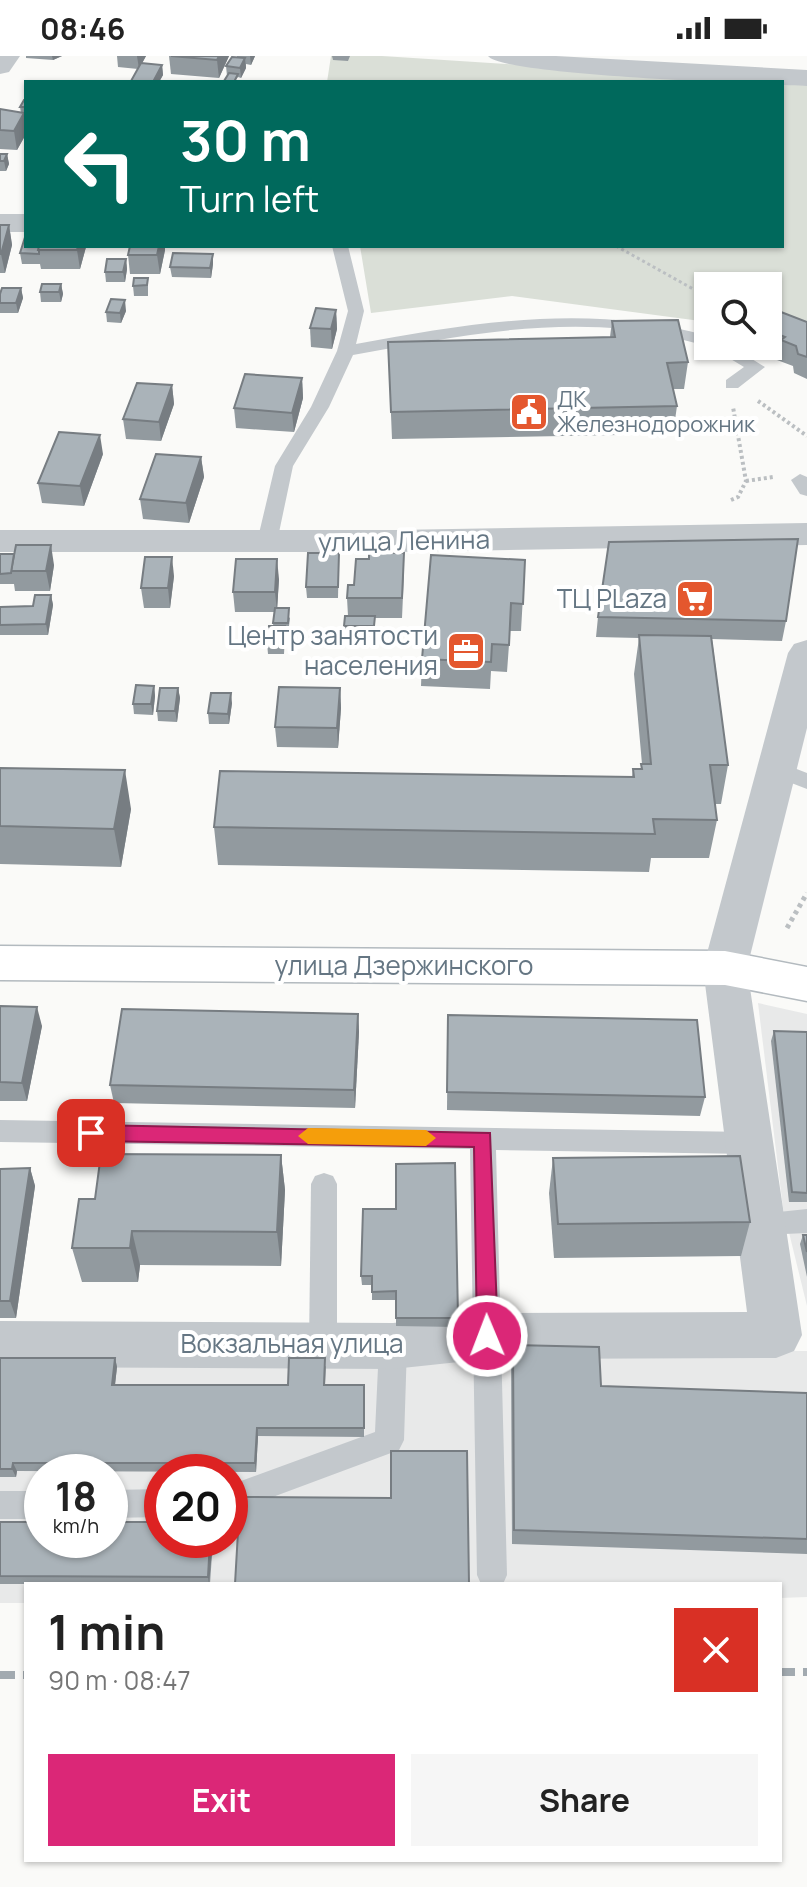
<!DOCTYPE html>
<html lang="en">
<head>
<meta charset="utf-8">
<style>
	:root { --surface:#fff; --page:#f6f6f6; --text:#222; --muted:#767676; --accent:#db2777 }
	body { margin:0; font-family:Manrope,sans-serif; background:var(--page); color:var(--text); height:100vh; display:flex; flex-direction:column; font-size:30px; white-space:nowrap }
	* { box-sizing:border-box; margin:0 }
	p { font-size:26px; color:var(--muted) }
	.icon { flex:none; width:44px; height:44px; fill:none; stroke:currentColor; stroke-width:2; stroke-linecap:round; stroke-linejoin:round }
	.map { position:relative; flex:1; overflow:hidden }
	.sheet { position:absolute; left:24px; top:1526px; width:758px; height:280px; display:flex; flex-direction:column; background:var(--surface); border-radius:0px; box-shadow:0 2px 6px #0004 }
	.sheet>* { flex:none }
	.top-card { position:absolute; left:24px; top:24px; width:760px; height:168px; border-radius:0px; box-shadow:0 2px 6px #0004; background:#00695c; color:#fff; overflow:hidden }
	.buttons { position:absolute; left:694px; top:216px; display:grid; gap:16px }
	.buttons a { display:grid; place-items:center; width:88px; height:88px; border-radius:0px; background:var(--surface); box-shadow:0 2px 6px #0004; font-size:40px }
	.speed { position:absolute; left:24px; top:1398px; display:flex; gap:16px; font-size:40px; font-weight:700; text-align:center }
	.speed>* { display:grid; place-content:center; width:104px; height:104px; border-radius:50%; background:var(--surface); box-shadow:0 2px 6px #0004; line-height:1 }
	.speed small { font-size:20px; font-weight:400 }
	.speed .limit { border:12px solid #d22; background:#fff; color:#111 }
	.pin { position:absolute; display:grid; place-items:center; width:68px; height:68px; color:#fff; margin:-34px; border-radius:16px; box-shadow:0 4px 12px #0006 }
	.me { position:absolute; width:88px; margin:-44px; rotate:359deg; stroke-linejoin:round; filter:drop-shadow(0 0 6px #0008) }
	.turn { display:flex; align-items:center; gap:28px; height:168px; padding:0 24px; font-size:36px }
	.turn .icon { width:104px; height:104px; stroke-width:2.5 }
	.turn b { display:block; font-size:56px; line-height:68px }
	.round { display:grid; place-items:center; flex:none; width:84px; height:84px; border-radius:0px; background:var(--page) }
	.headline { display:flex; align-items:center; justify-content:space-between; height:136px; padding:0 24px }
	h1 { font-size:48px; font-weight:700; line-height:60px }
	.action { display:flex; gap:16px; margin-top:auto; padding:16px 24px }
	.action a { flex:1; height:92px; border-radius:0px; background:var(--accent); color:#fff; font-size:32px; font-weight:700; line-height:92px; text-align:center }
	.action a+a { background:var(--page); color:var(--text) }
	.status { display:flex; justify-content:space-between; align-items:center; height:56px; padding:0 40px; background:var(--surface); direction:ltr }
	.status svg { height:22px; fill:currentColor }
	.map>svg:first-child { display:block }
	.built { fill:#e8e9e9; fill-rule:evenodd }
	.green { fill:#dadfd7 }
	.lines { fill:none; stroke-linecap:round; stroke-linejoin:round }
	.secondary-casing { stroke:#b3babf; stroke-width:3 }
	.path-far2 { stroke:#bbbfc2; stroke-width:3; stroke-dasharray:3 3; stroke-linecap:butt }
	.path-far1 { stroke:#bbbfc2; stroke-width:4; stroke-dasharray:3 3; stroke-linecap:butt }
	.path { stroke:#bbbfc2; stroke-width:5; stroke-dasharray:4 4; stroke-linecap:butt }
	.service { fill:#c3c8cc; fill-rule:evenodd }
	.minor { fill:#c3c8cc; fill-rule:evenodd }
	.tertiary { fill:#c3c8cc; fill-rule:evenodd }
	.secondary { fill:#fff; fill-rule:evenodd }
	.rail { stroke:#a2aab0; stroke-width:8; stroke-dasharray:15 8; stroke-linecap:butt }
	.wall { fill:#929a9f }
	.shaded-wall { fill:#777d82 }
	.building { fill:#aab3b9; stroke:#777d82; stroke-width:2 }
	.route { fill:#db2777; stroke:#8e194d; stroke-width:2 }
	.slow { fill:#f59e0b }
	.labels { text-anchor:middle; stroke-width:8; stroke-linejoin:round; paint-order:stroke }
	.far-poi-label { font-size:22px; fill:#657683; stroke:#fff; text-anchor:start }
	.street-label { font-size:26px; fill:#657683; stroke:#fff }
	.poi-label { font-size:26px; fill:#657683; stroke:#fff; text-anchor:end }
</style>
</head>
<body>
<div class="status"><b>08:46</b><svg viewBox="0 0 49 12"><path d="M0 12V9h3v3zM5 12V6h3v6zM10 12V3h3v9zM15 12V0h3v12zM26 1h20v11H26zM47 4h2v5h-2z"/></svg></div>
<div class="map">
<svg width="807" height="1831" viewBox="0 0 807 1831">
	<rect width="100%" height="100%" fill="#fafaf8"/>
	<g class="built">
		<polygon points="758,947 807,958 807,1250 783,1152"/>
		<path d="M 476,1293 L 807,1295 L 807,1541 L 780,1542 L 780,1528 L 26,1528 L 26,1547 L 0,1547 L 0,1305 ZM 42,1416 L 110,1416 L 110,1484 L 42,1484 ZM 162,1416 L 230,1416 L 230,1484 L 162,1484 Z"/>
	</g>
	<polygon class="green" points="331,0 382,0 807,27 807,287 768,274 768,230 708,230 708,266 512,240 371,257 360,190 782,190 782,26 327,26"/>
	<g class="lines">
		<defs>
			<polygon id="secondary" points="0,890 725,895 807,911 807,945 725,929 0,924"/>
		</defs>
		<use href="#secondary" class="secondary-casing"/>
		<polyline class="path-far2" points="616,190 695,234 708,247"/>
		<g class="path-far1">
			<polyline points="758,345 807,380"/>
			<polyline points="746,425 773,421"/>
			<polyline points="731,444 738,441 746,425 733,351"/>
		</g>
		<polyline class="path" points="787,872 807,837"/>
		<g class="service">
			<path d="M 332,190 L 348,190 L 364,255 L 356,288 C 474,266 591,247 708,280 L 709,290 C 680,284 653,275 624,273 C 534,264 441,283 353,299 L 329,351 L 293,410 L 277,486 L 274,490 L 260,490 L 257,486 L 275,410 L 311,351 L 337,295 L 348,255 Z"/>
			<polygon points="709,290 731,290 765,311 738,332 726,332 726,324 744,311"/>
			<polygon points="800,418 807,421 807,440 800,438 791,424"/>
			<polygon points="776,705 807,717 807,733 768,718 765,713"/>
			<polygon points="0,1064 749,1076 758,1079 762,1087 758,1095 749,1098 496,1094 507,1519 503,1528 481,1528 477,1519 470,1093 0,1086"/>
			<polygon points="324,1117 333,1120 337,1128 337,1290 333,1299 323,1303 313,1299 309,1290 311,1128 315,1120"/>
			<polygon points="807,1153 807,1177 760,1179 751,1175 747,1167 751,1159"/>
			<polygon points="393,1277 403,1281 407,1290 404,1384 399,1394 230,1457 230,1429 375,1376 379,1290 383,1281"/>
			<polygon points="162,1433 162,1461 110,1462 110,1434"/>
			<rect x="0" y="1435" width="42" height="28"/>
		</g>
		<g class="minor">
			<polygon points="0,0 20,0 9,16 0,18"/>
			<path d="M 488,0 L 556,0 L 807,14 L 807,30 C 770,28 502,20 488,0 Z"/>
			<rect x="0" y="158" width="26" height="18"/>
			<polygon points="807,467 807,489 395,496 0,496 0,474 395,474"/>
			<polygon points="725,895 741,900 747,912 802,1279 794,1295 776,1302 487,1303 393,1313 0,1311 0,1265 393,1267 487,1257 747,1256 703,912 709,900"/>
		</g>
		<polygon class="tertiary" points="807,584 807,672 747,912 741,924 725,929 709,924 703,912 788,597 794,588"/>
		<use href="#secondary" class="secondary"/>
		<g class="rail">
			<polyline points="780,1616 807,1616"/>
			<polyline points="0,1619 26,1619"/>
		</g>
	</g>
	<g class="wall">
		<polygon points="26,0 62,0 53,4 26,2"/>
		<polygon points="117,0 146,0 142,7 162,9 163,19 159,26 131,26 138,13 118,11"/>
		<polygon points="169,0 229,0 219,22 171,18"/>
		<polygon points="237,0 255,0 251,9 246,8 246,12 241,22 238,21 234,26 224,26 227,20 226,10 237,1"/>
		<polygon points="332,0 350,0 348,5 333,4"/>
		<polygon points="26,44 26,61 25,61 26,78 17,94 0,93 0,53 21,57 20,51"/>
		<polygon points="0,98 7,98 9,108 6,115 0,115"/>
		<polygon points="0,169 9,169 12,189 5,217 0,217"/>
		<polygon points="26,190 86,190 86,191 80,213 41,213 40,208 22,208 20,197"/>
		<polygon points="165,194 160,218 130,218 128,199"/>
		<polygon points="126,203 127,213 125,226 106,226 105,216"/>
		<polygon points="213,208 211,222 172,221 170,211"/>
		<polygon points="148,222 148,240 134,240 133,230"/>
		<polygon points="61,228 63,238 61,246 41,246 40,236"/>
		<polygon points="21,232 23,242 18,257 0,257 0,238"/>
		<polygon points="336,254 337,273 332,293 311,291 310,272"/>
		<polygon points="126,255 121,267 107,266 106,256"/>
		<polygon points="612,265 688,306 684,333 673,333 677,350 673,378 392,383 388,286 610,281"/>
		<polygon points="807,266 807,323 794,317 793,310 777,304 778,299 759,291 768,290 768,267"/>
		<polygon points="302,322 303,342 294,376 236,372 234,352"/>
		<polygon points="172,329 174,348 161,385 126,383 123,363"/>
		<polygon points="103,398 84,450 42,447 38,427"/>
		<polygon points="201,401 204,421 189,467 143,463 140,443"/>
		<polygon points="339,497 338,542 307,542 306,531"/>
		<polygon points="0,498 54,509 50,535 15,535 14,528 0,528"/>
		<polygon points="525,504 521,575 510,575 507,616 491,615 490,633 421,630 422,603"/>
		<polygon points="404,517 402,562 375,562 374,581 344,580 345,560 348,560 347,542 354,529"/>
		<polygon points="174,520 170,552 144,552 141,532"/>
		<polygon points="279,523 277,552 290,562 288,578 285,578 284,598 268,598 267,587 273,570 274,556 235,556 233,536"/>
		<polygon points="51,539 53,549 48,579 0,579 0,551 33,550"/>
		<polygon points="598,561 786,565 782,585 712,583 728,709 721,748 715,748 717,764 709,802 651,802 649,816 218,809 214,771 632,721 633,713 641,713 642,708 634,618 639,582 596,581"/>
		<polygon points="154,630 155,640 153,659 134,658 133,648"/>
		<polygon points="178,632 180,642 177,666 158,665 157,655"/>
		<polygon points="340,632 341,652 338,692 277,691 275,671"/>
		<polygon points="232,647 229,668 209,668 208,657"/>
		<polygon points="0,712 131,753 121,811 0,808"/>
		<polygon points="0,950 42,970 27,1045 0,1045"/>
		<polygon points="358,958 359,976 355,1052 114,1047 110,1029"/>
		<polygon points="448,959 705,1041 700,1060 447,1054"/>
		<polygon points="774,975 807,976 807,1146 789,1146 771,985"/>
		<polygon points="281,1099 285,1134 281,1210 140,1209 138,1226 82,1226 72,1192 95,1143"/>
		<polygon points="553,1102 750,1166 741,1200 554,1202 549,1137"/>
		<polygon points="30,1112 35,1130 16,1262 0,1262 0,1113"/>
		<polygon points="396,1153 458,1262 457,1271 396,1270 396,1244 372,1244 372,1229 362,1229 361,1220"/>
		<polygon points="803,1179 807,1179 807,1221 800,1188"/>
		<polygon points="513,1289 601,1330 807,1337 807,1498 512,1488 511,1305"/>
		<polygon points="0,1302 115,1302 117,1311 115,1329 288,1329 326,1310 325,1329 364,1329 364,1381 258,1380 256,1416 17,1415 16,1421 0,1421"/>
		<polygon points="0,1466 162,1484 213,1484 210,1528 0,1528"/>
	</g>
	<g class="shaded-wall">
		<polygon points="52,0 62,0 53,4"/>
		<polygon points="137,0 146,0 139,13"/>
		<polygon points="219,0 229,0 219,22 217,4"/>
		<polygon points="250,0 255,0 251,9"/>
		<polygon points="245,2 246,12 241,22 240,12"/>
		<polygon points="162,9 163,19 159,26 153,26"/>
		<polygon points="24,57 26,78 17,94 14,75"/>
		<polygon points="7,98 9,108 6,115 4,105"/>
		<polygon points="9,169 12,189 5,217 1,198"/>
		<polygon points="78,190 86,190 86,191 80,213 77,194"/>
		<polygon points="159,190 165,190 165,194 160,218 157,199"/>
		<polygon points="213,198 213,208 211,222 210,212"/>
		<polygon points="126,203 127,213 125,226 123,216"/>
		<polygon points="61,228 63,238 61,246 59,236"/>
		<polygon points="21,232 23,242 18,257 16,247"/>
		<polygon points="125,244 126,255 121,267 120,257"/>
		<polygon points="336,254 337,273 332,293 331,273"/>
		<polygon points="302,322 303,342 294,376 292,357"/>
		<polygon points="172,329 174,348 161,385 159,366"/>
		<polygon points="100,379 103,398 84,450 80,430"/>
		<polygon points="201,401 204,421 189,467 186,447"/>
		<polygon points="51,489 54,509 50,535 46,515"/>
		<polygon points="172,501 174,520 170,552 168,532"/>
		<polygon points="277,503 279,523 277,556 275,536"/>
		<polygon points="51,539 53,549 48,579 46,568"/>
		<polygon points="154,630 155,640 153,659 151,648"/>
		<polygon points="178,632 180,642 177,666 175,655"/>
		<polygon points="340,632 341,652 338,692 337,672"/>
		<polygon points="231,637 232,647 229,668 228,658"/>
		<polygon points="125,714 131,753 121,811 114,773"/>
		<polygon points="37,951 42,970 27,1045 22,1027"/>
		<polygon points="358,958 359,976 355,1052 354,1034"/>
		<polygon points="281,1099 285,1134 281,1210 277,1176"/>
		<polygon points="30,1112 35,1130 16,1262 10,1245"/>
		<polygon points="132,1175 140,1209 138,1226 130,1192"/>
		<polygon points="115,1302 117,1311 114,1337 112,1329"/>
		<polygon points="257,1372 258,1380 256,1416 255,1407"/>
		<polygon points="13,1407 17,1415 16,1421 12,1413"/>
		<polygon points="210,1484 213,1484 209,1528 208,1521"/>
	</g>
	<g class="building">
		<polygon points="171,0 219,0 217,4"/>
		<polygon points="232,1 245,2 240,12 226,10"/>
		<polygon points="141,7 162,9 153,26 131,25"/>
		<polygon points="229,17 238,18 234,26 224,25"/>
		<polygon points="24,44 26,44 26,51 20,51"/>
		<polygon points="0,53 24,57 14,75 0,74"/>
		<polygon points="0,98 7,98 4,105 0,105"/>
		<polygon points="0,169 9,169 1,198 0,198"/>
		<polygon points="26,178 26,190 39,190 39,198 20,197"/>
		<polygon points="39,190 78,190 77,194 38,194"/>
		<polygon points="130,190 159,190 157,199 128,199"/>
		<polygon points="173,197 213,198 210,212 170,211"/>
		<polygon points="107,203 126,203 123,216 105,216"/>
		<polygon points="134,222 148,222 147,229 133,230"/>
		<polygon points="42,228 61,228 59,236 40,236"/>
		<polygon points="2,232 21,232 16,247 0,247 0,238"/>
		<polygon points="111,243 125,244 120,257 106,256"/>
		<polygon points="316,252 336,254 331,273 310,272"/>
		<polygon points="781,256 807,266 807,301 798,298 796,290 781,284 785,281 768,274 768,267"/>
		<polygon points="678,264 688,306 667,307 677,350 391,356 388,286 615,281 612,265"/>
		<polygon points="245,318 302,322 292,357 234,352"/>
		<polygon points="137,327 172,329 159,366 123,363"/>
		<polygon points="59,376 100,379 80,430 38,427"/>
		<polygon points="156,398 201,401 186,447 140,443"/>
		<polygon points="798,483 786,565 598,561 609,486"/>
		<polygon points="16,489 51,489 46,515 11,515"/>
		<polygon points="308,497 339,497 338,531 306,531"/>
		<polygon points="369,497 404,497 402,542 347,542 348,529 354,529 356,503 369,503"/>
		<polygon points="0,498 14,498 11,517 0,518"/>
		<polygon points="431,499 525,504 523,548 511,547 509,589 492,588 491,606 422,603"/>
		<polygon points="145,501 172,501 168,532 141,532"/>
		<polygon points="236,503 277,503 275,536 233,536"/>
		<polygon points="35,539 51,539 46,568 0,569 0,551 33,550"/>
		<polygon points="275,552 289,552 288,567 273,567"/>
		<polygon points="345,560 375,560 374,570 344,570"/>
		<polygon points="269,570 285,570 283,587 267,587"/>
		<polygon points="639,579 711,580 728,709 710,709 717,764 653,763 655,778 214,771 220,715 634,721 633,713 642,713 641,708 651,708"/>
		<polygon points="136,629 154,630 151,648 133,648"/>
		<polygon points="279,631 340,632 337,672 275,671"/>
		<polygon points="160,632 178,632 175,655 157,655"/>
		<polygon points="211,637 231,637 228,658 208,657"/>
		<polygon points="0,712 125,714 114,773 0,770"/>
		<polygon points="0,950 37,951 22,1027 0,1026"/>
		<polygon points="122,953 358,958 354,1034 110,1029"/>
		<polygon points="448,959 697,964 705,1041 447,1036"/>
		<polygon points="774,975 807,976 807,1137 792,1136"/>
		<polygon points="101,1098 281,1099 277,1176 132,1175 130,1192 72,1192 79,1143 95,1143"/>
		<polygon points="740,1100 750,1166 558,1168 553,1102"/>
		<polygon points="455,1107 458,1262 396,1262 396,1235 372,1236 372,1220 361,1220 363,1153 396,1153 396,1108"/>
		<polygon points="30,1112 10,1245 0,1245 0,1113"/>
		<polygon points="803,1179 807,1179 807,1196"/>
		<polygon points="513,1289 599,1291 601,1330 807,1337 807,1483 514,1474"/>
		<polygon points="0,1302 115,1302 112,1329 288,1329 289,1302 325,1302 324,1329 364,1329 364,1372 257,1372 255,1407 13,1407 12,1413 0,1413"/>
		<polygon points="391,1395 467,1395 469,1528 235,1528 240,1441 391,1442"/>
		<polygon points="0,1466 42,1466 42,1484 110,1484 110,1466 162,1466 162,1484 210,1484 208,1521 0,1520"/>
	</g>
	<polygon class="route" points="91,1069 490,1077 498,1280 495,1287 487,1290 480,1287 477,1280 474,1091 91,1085 81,1077"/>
	<polygon class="slow" points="308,1072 426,1074 436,1082 426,1090 308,1088 298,1080"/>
	<defs>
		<symbol id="civic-square" viewBox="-11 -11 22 22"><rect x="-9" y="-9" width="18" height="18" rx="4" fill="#e4572e" stroke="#fff"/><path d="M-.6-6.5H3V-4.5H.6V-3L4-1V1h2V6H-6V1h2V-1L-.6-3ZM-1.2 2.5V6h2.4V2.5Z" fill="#fff"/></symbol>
		<symbol id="supermarket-square" viewBox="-11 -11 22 22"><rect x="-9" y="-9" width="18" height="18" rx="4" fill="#e4572e" stroke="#fff"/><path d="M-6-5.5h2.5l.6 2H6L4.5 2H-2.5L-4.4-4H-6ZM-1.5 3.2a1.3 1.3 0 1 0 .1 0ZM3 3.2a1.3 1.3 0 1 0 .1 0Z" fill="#fff"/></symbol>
		<symbol id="office-square" viewBox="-11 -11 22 22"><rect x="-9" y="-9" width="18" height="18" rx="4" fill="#e4572e" stroke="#fff"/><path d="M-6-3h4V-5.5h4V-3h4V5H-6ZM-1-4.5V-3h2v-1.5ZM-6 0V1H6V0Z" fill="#fff"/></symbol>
	</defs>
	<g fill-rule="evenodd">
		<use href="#civic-square" x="507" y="334" width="44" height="44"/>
		<use href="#supermarket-square" x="673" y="521" width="44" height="44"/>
		<use href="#office-square" x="444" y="573" width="44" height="44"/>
	</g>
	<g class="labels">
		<g class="far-poi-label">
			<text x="557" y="351">ДК<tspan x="557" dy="25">Железнодорожник</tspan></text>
		</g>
		<g class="street-label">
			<text transform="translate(404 485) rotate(-1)" y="9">улица Ленина</text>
			<text x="404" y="919">улица Дзержинского</text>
			<text x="292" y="1297">Вокзальная улица</text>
		</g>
		<g class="poi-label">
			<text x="667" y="552">ТЦ PLaza</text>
			<text x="438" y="589">Центр занятости<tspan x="438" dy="30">населения</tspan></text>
		</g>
	</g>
</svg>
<div class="buttons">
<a><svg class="icon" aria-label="search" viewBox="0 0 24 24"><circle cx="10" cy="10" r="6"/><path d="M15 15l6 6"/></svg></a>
</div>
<div class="speed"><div>18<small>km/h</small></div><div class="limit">20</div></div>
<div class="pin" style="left:91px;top:1077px;background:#d93025"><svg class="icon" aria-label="arrive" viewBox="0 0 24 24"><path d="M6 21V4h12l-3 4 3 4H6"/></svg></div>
<svg class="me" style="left:487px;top:1280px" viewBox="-20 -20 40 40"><circle r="17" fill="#db2777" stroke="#fff" stroke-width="3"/><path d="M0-11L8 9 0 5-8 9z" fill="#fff"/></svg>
<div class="top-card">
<div class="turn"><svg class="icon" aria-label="left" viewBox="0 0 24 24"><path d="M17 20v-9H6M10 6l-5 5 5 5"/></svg><div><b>30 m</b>Turn left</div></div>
</div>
<section class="sheet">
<div class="headline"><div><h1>1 min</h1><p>90 m · 08:47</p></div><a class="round" style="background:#d93025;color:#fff"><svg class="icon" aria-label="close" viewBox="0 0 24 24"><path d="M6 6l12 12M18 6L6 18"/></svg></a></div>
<div class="action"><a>Exit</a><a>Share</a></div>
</section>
</div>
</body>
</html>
